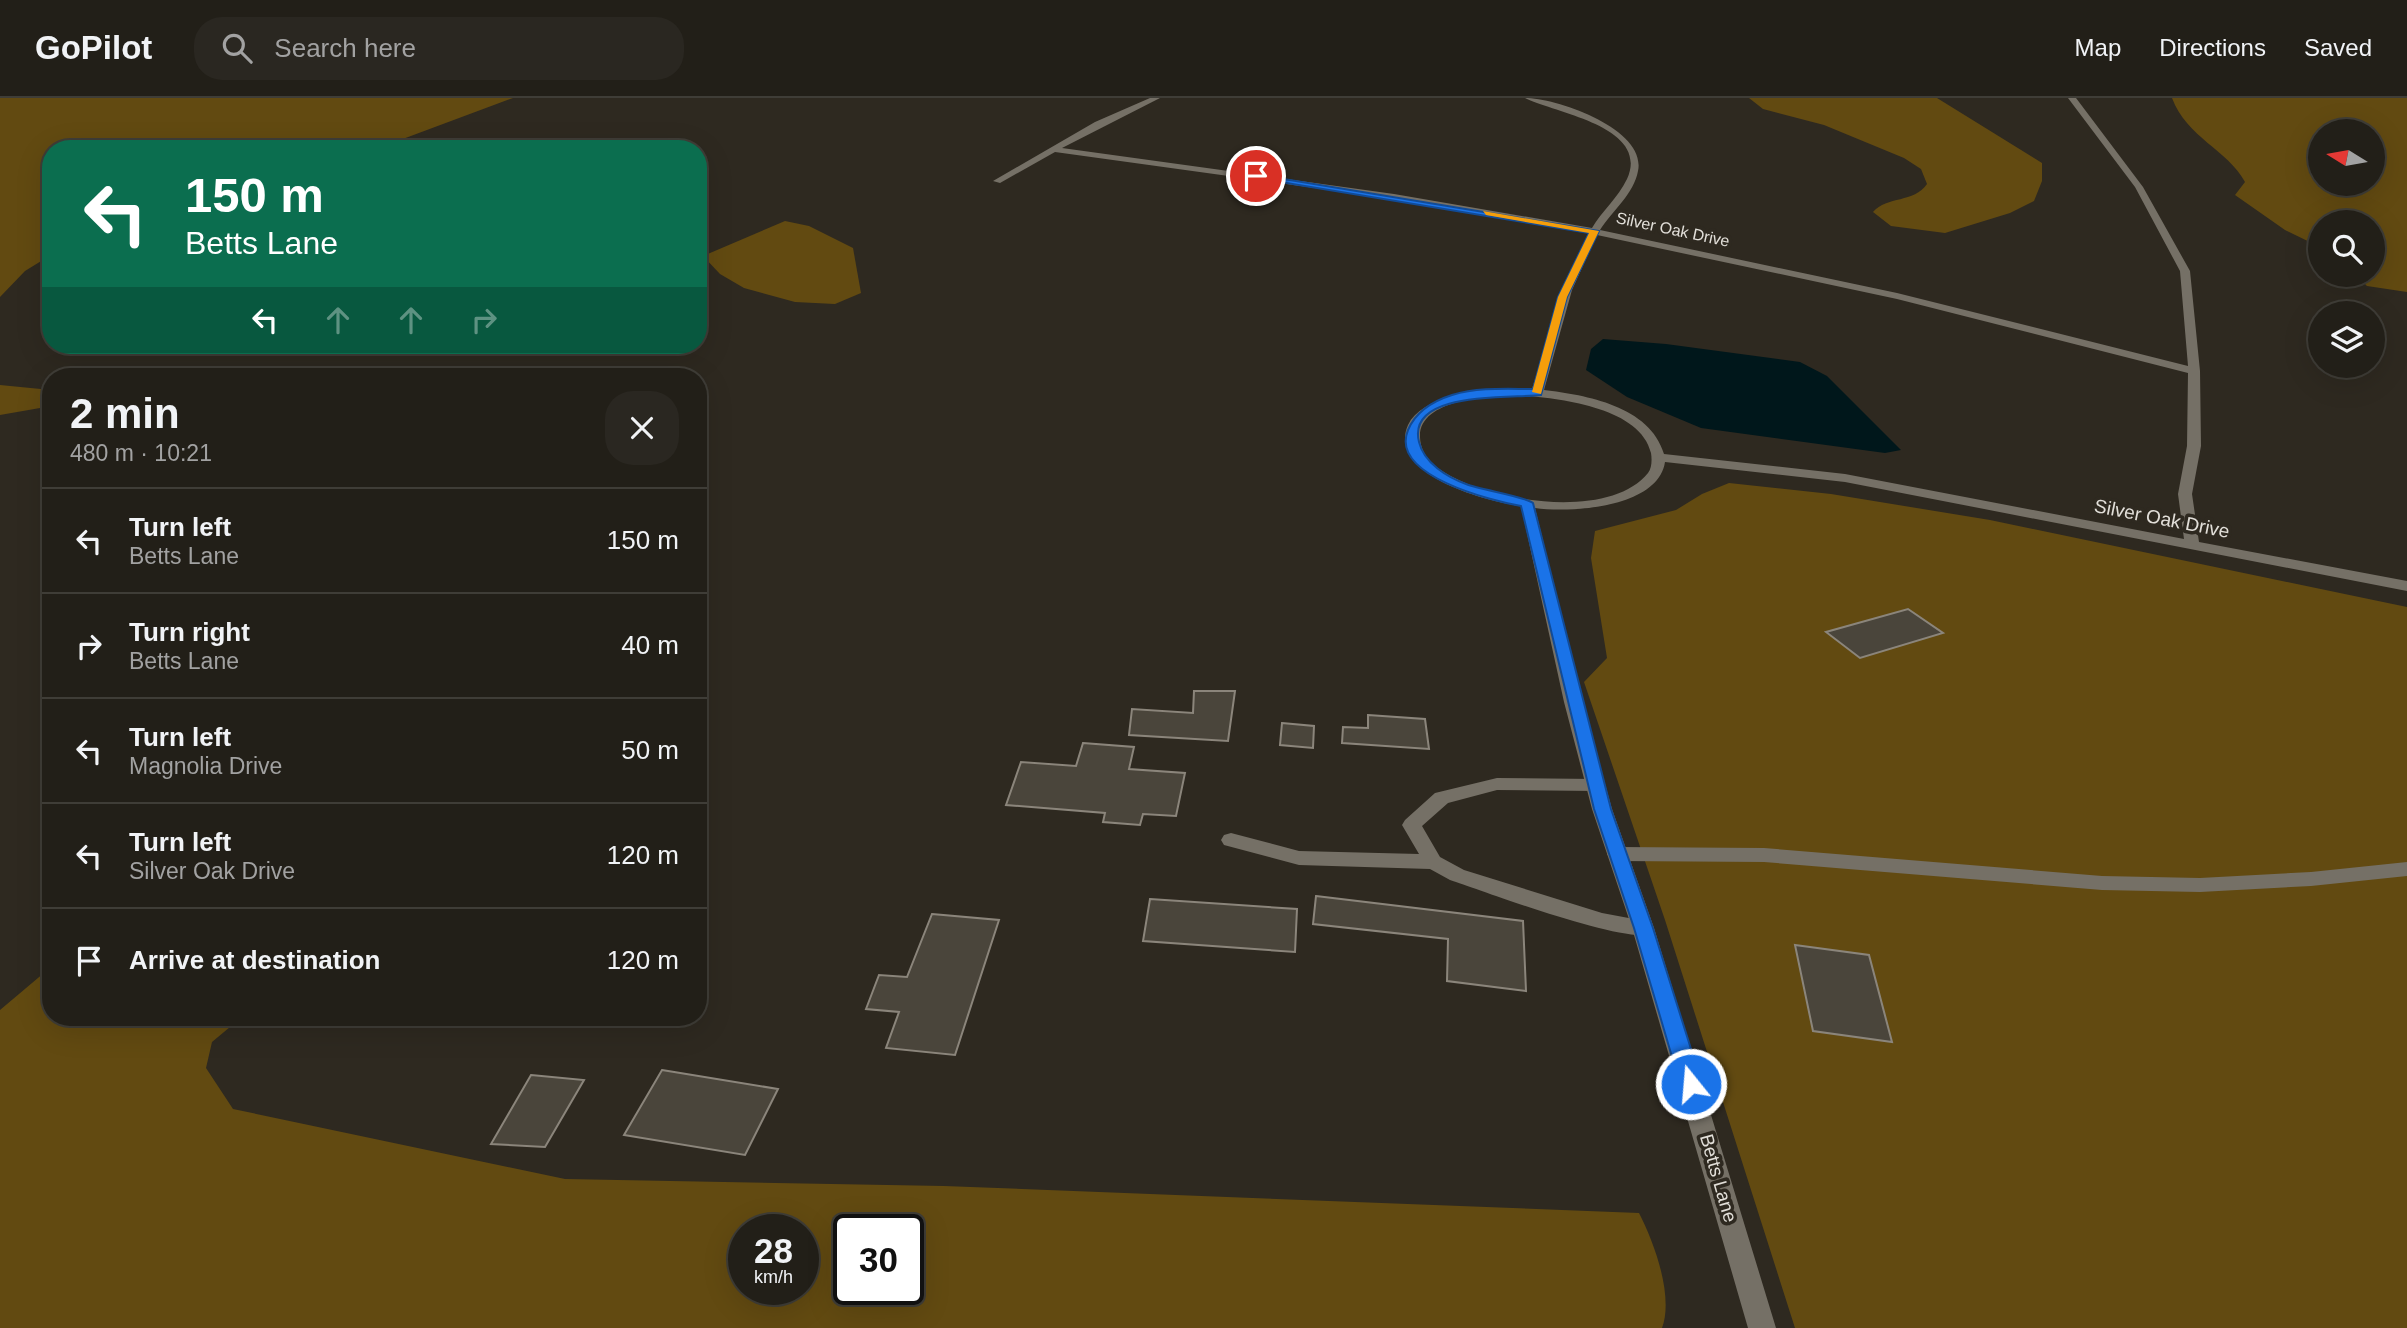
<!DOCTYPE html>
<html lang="en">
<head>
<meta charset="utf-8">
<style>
	:root { --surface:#221f18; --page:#2a2721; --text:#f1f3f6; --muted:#a2a2a2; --line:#3f3d37 }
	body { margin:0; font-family:Helvetica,sans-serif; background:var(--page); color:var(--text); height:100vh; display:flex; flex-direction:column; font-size:26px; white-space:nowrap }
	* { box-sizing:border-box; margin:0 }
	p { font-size:23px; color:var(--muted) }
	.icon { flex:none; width:38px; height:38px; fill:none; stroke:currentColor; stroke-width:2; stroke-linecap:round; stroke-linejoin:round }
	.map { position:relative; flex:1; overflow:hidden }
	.side { position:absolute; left:42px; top:270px; width:665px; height:658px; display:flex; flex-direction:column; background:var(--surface); border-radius:28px; box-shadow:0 7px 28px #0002,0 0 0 2px var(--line) }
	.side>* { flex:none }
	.top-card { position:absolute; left:42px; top:42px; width:665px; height:214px; border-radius:28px; box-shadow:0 7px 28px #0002,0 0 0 2px var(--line); background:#0b6e4f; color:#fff; overflow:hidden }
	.needle { width:46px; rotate:281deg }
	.buttons { position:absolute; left:2308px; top:21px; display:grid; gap:14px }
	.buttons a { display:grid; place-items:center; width:77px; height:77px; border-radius:50%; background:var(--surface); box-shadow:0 7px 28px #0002,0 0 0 2px var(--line); font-size:35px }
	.speed { position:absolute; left:728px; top:1116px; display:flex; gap:14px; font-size:35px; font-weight:700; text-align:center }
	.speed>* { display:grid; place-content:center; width:91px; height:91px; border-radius:50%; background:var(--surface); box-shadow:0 7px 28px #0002,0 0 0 2px var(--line); line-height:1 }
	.speed small { font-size:18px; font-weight:400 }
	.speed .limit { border:4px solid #111; border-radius:10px; background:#fff; color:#111 }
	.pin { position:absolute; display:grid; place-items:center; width:60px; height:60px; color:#fff; margin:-30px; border:4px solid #fff; border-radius:50%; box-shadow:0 2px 7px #0007 }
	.me { position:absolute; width:77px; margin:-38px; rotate:343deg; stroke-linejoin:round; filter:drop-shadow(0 0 5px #0008) }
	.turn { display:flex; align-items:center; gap:24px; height:147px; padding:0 28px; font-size:32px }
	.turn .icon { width:91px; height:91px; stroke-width:2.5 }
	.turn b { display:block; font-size:49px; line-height:60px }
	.lanes { display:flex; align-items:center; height:66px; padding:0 28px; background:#0003; justify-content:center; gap:35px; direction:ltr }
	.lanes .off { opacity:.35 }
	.round { display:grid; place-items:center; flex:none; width:74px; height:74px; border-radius:28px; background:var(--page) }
	.overview { display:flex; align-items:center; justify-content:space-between; height:119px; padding:0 28px }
	h1 { font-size:42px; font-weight:700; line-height:52px }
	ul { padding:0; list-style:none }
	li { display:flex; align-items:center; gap:21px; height:105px; padding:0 28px; border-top:2px solid var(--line) }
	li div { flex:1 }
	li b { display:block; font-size:26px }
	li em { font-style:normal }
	header { display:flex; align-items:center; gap:42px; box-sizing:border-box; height:98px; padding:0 35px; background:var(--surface); border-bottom:2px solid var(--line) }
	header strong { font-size:33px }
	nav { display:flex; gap:38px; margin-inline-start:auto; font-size:24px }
	.search { width:490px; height:63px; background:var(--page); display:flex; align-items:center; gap:18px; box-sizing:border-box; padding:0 24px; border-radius:28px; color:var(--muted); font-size:26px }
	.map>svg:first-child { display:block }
	.green { fill:#624a11; fill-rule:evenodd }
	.water { fill:#00171b }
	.building { fill:#4a453b; stroke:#8b857b; stroke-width:2 }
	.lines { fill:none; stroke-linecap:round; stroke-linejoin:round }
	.lane { fill:#757066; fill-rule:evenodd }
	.street { fill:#757066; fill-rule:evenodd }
	.route { fill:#1a73e8; stroke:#114b97; stroke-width:2 }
	.slow { fill:#f59e0b }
	.labels { text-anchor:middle; stroke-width:7; stroke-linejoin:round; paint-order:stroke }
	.far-street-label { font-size:16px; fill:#e2dfd9; stroke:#2e2920 }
	.street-label { font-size:19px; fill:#e2dfd9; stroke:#2e2920 }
</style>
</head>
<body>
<header>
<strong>GoPilot</strong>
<div class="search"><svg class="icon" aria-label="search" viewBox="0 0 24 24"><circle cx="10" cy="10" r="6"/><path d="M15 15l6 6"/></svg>Search here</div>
<nav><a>Map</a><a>Directions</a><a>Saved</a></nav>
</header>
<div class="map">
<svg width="2407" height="1230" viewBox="0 0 2407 1230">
	<rect width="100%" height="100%" fill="#2e2920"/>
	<g class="green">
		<polygon points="0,0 513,0 376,51 51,51 51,157 25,173 0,199"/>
		<path d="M 1749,0 L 1937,0 L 2042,65 L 2042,83 L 2034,103 L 2010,115 L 1945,135 L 1891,128 L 1873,114 C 1887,98 1914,105 1927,86 L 1921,71 L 1904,60 L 1824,27 L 1763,11 Z"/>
		<path d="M 2172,0 L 2407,0 L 2407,194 L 2367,188 L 2356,177 L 2373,177 L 2373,124 L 2320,124 L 2320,149 L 2285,132 L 2235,97 L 2245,84 C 2227,51 2187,40 2172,0 ZM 2373,33 L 2373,86 L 2320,86 L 2320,33 Z"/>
		<polygon points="785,123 809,128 853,150 861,195 835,206 795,204 744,190 720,176 703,158"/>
		<polygon points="0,287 51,292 40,310 0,317"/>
		<polygon points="1729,385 1831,396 1990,422 2407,509 2407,1230 1795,1230 1665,822 1584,584 1607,560 1591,460 1595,433 1676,412 1702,396"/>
		<path d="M 51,869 L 51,919 L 242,919 L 212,944 L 206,970 L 233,1011 L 565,1081 L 944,1088 L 1639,1115 C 1654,1144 1674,1198 1662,1230 L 0,1230 L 0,912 ZM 744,1132 L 803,1132 L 803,1192 L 744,1192 ZM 849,1132 L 908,1132 L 908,1192 L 849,1192 Z"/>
	</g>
	<polygon class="water" points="1603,241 1666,246 1800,264 1827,278 1901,352 1885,355 1701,330 1627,299 1586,272 1591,251"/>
	<g class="building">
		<polygon points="1908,511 1943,535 1860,560 1826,534"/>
		<polygon points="1194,593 1235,593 1228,643 1129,637 1132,611 1193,615"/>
		<polygon points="1368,617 1425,621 1429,651 1342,645 1343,629 1368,630"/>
		<polygon points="1282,625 1314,628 1313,650 1280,647"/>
		<polygon points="1083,645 1134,649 1129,671 1185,675 1176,718 1143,716 1140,727 1103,724 1105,715 1006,707 1021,664 1076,668"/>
		<polygon points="1316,798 1523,823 1526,893 1447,883 1448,841 1313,826"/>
		<polygon points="1150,801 1297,811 1295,854 1143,843"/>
		<polygon points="932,816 999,822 955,957 886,950 899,914 866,911 879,877 907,879"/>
		<polygon points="1795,847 1869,857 1892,944 1813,933"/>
		<polygon points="662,972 778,991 745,1057 624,1037"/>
		<polygon points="531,977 584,982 545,1049 491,1046"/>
	</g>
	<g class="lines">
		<g class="lane">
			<path d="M 1497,680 L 1596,681 L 1605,687 L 1596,693 L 1497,692 L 1448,705 L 1422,728 L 1440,759 L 1464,772 L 1602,815 L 1650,824 L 1654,830 L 1650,836 C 1622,845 1486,794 1450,782 L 1430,771 L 1299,767 L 1224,747 L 1221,742 L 1224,737 L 1231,735 L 1299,753 L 1419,756 L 1402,727 L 1405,722 L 1435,695 Z"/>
			<polygon points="1617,749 1764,750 2102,778 2200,780 2311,774 2407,764 2407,778 2311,788 2200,794 2102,792 1764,764 1617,763 1610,761 1607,756 1610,751"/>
		</g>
		<path class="street" d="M 1150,0 L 1160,0 L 1062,50 L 1394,96 L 1592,130 C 1602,113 1618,100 1627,81 C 1651,28 1554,15 1525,0 C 1557,0 1647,31 1638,73 C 1634,96 1612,113 1600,132 L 1897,195 L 2188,268 L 2180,173 L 2135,89 L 2068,0 L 2076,0 L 2143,89 L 2190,173 L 2200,273 L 2201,348 L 2192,396 L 2199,444 L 2407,483 L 2407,493 L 1845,384 L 1665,364 C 1658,410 1571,415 1535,410 L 1582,604 L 1612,711 L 1654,830 L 1776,1230 L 1748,1230 L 1632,830 L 1592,711 L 1564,604 L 1521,408 C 1489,404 1386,377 1408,327 C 1424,293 1500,288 1532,291 L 1562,192 L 1589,135 L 1394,101 L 1055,54 L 1000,85 L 993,83 L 1095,24 ZM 1597,137 L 1897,201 L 2188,275 L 2187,348 L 2178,396 L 2184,441 L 1845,376 L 1664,356 C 1650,308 1586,297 1544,292 L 1572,192 ZM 1517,297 C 1555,300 1640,308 1651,355 C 1652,361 1652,370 1648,375 C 1608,425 1477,403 1434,367 C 1426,360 1420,350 1420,339 C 1419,301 1489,298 1517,297 Z"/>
	</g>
	<path class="route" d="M 1253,76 L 1599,133 L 1567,199 L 1541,297 C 1516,301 1406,291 1419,344 C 1424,365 1447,379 1466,386 C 1481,392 1524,398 1533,405 L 1611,711 L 1653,830 L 1702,986 L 1698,992 L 1691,995 L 1683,992 L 1680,986 L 1634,830 L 1594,711 L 1521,408 C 1493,403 1389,378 1408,332 C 1416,313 1433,303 1452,297 C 1479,289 1506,291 1533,291 L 1558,199 L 1589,135 L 1256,80 Z"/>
	<polygon class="slow" points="1483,113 1599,133 1567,199 1541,296 1532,294 1558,199 1589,135 1486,117"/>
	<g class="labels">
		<g class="far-street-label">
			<text transform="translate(1673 131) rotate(12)" y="6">Silver Oak Drive</text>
		</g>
		<g class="street-label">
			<text transform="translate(2162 420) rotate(11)" y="7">Silver Oak Drive</text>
			<text transform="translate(1719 1080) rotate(74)" y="7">Betts Lane</text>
		</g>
	</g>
</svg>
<div class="buttons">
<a><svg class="needle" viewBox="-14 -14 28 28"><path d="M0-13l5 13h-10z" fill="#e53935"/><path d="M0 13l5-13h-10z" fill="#a2a2a2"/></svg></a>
<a><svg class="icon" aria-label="search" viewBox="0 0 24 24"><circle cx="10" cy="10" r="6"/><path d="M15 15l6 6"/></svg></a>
<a><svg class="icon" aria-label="layers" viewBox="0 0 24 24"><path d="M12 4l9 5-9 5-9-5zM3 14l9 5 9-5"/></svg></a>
</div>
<div class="speed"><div>28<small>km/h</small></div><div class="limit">30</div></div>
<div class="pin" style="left:1256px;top:78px;background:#d93025"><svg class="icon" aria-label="arrive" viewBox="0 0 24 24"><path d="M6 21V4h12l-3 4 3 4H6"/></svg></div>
<svg class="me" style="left:1691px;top:986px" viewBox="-20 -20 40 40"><circle r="17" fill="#1a73e8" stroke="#fff" stroke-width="3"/><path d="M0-11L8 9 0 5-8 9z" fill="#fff"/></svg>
<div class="top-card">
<div class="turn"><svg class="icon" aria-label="left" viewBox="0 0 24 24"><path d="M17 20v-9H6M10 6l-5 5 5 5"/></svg><div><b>150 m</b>Betts Lane</div></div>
<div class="lanes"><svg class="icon" aria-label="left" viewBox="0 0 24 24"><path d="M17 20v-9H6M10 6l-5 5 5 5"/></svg><svg class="icon off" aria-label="ahead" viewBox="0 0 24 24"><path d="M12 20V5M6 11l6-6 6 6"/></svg><svg class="icon off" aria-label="ahead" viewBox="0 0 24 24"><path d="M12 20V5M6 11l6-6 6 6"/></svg><svg class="icon off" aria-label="right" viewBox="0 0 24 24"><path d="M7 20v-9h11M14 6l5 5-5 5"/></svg></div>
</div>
<section class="side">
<div class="overview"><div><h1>2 min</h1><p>480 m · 10:21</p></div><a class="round"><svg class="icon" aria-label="close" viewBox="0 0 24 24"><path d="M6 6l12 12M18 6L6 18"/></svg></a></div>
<ul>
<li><svg class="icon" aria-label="left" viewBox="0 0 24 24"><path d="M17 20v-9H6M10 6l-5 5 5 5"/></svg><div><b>Turn left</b><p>Betts Lane</p></div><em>150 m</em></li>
<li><svg class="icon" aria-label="right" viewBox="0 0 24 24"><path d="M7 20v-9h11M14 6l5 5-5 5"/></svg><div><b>Turn right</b><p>Betts Lane</p></div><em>40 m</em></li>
<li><svg class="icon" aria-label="left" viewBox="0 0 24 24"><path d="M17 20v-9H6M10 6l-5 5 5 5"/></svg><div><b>Turn left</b><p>Magnolia Drive</p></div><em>50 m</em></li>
<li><svg class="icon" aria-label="left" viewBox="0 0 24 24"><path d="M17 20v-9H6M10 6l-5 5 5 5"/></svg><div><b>Turn left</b><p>Silver Oak Drive</p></div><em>120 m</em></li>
<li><svg class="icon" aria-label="arrive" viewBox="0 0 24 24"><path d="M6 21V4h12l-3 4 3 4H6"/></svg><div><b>Arrive at destination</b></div><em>120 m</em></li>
</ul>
</section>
</div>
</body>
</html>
